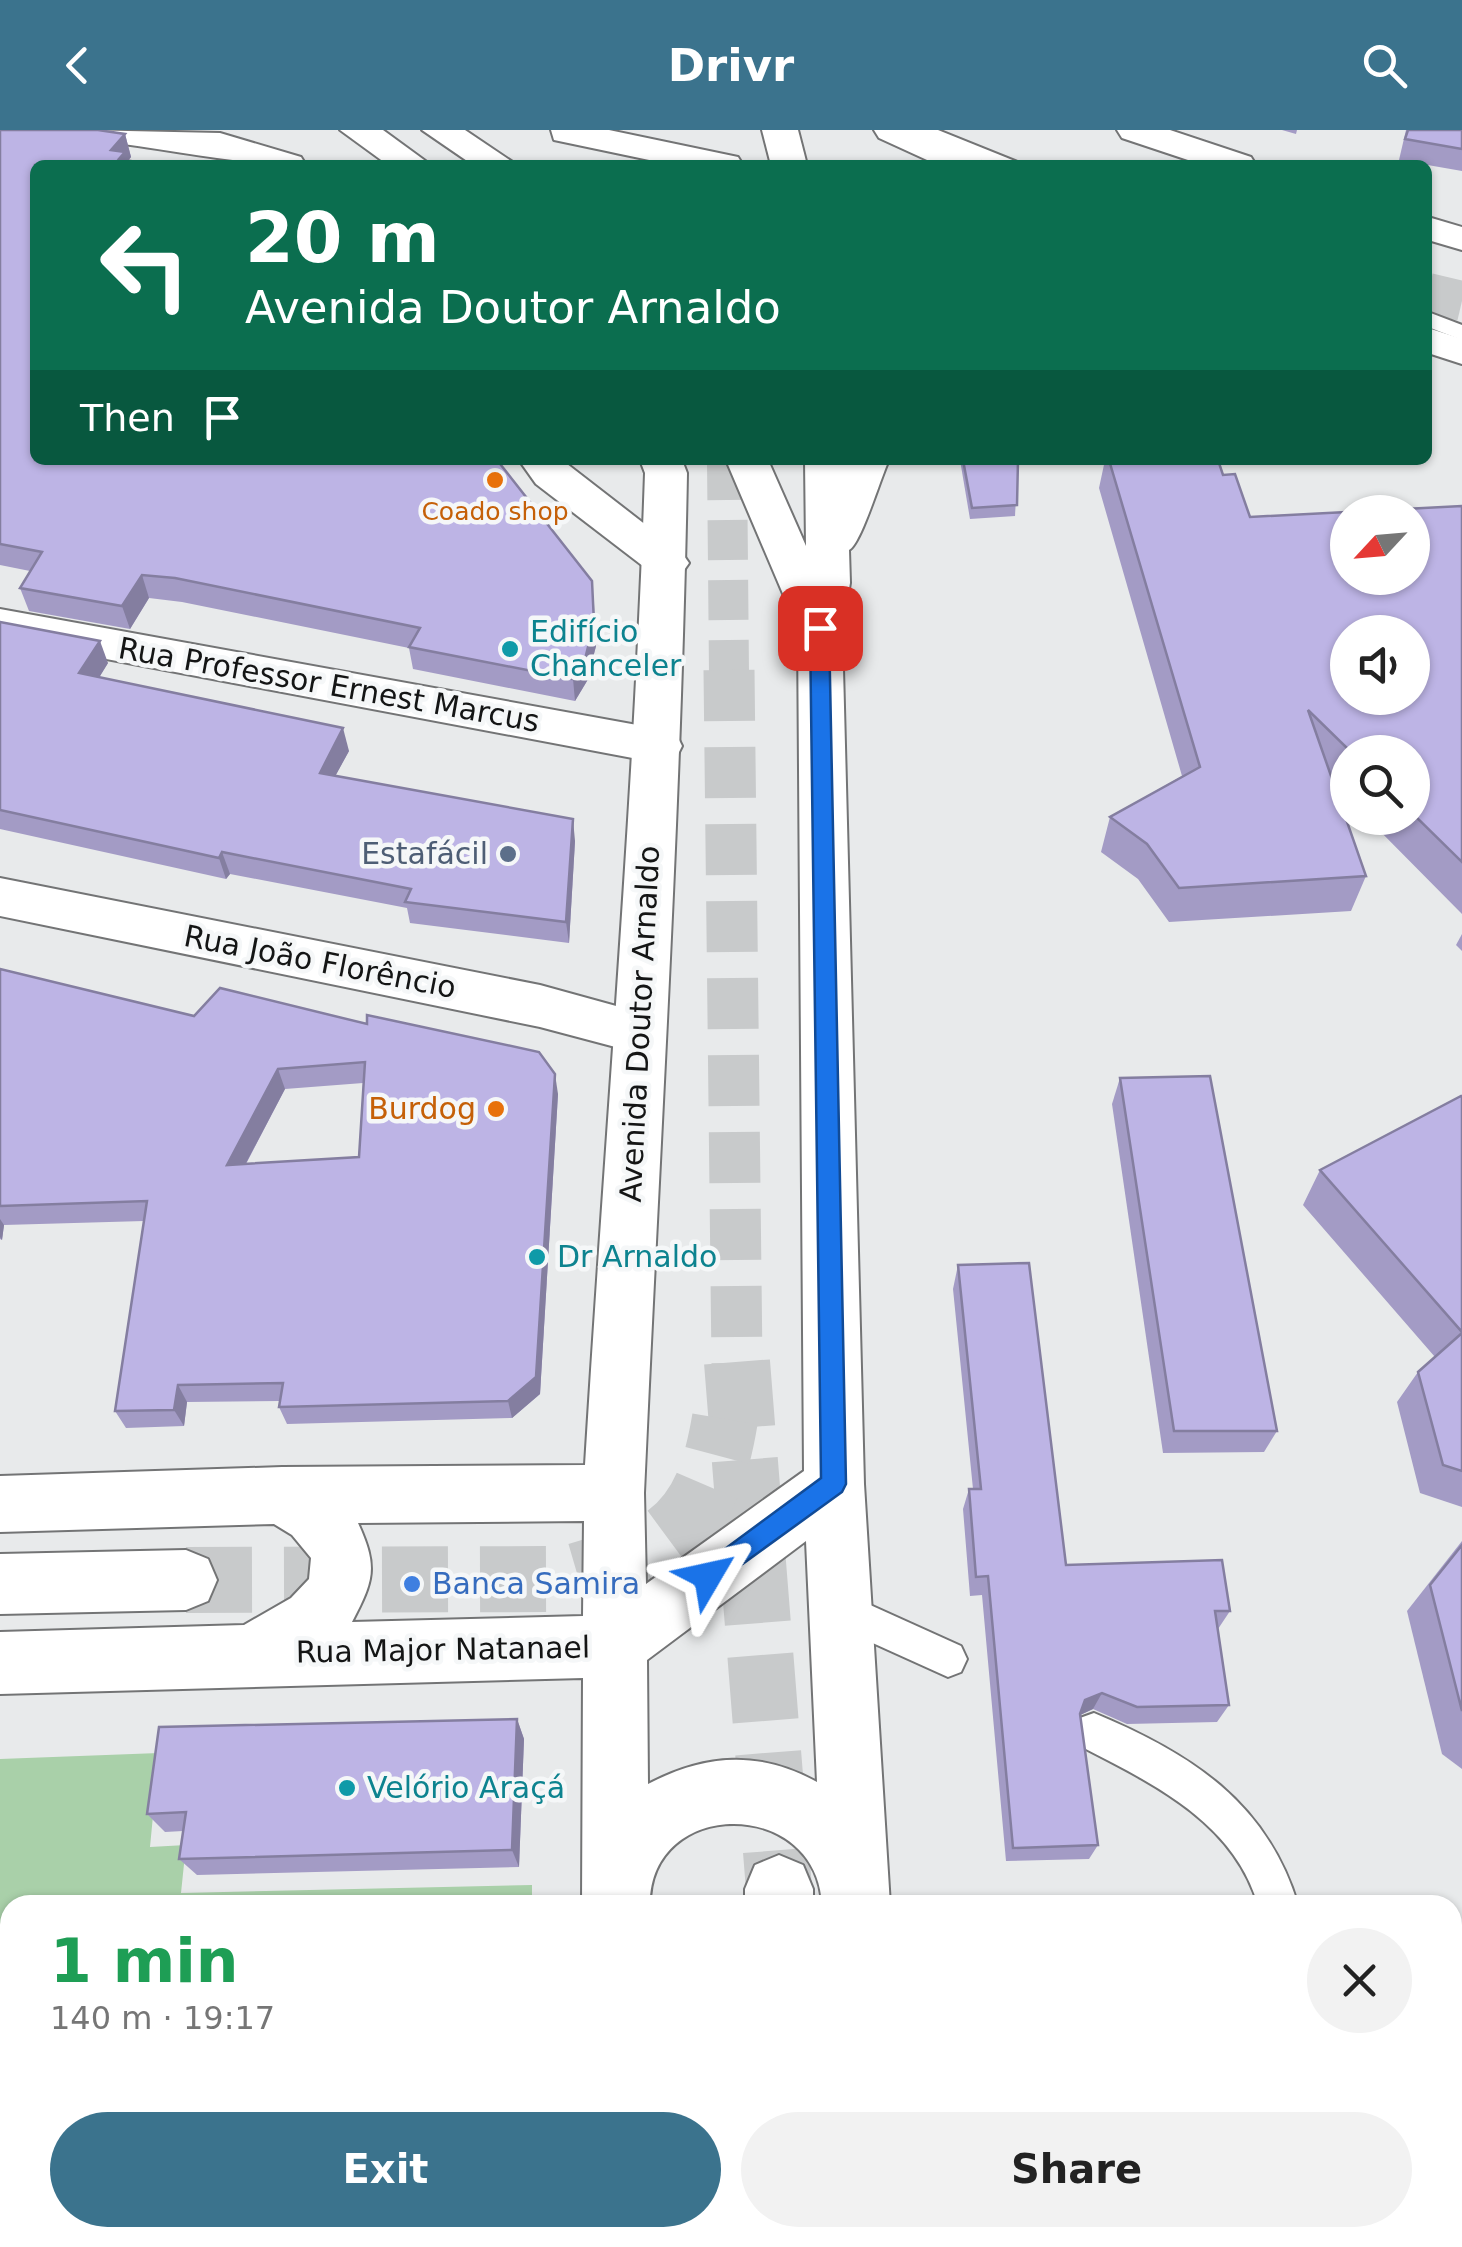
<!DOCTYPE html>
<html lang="en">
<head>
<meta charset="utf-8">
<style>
	:root { --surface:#fff; --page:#f2f2f2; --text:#222; --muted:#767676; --accent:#3b738d }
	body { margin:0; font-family:"DejaVu Sans",sans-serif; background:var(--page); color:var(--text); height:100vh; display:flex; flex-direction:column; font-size:38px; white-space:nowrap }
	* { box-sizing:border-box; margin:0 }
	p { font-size:32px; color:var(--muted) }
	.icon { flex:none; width:55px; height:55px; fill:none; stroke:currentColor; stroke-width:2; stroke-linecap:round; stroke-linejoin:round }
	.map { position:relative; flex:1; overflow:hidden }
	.panel { position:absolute; left:0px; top:1765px; width:1462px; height:352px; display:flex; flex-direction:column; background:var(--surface); border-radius:30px 30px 0 0; box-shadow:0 2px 8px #0004 }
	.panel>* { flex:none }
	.top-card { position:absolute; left:30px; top:30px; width:1402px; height:305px; border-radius:15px; box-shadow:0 2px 8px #0004; background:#0b6e4f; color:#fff; overflow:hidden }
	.needle { width:65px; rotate:244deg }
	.controls { position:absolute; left:1330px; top:365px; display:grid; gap:20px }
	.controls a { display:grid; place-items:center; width:100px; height:100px; border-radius:50%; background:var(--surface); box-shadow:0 2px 8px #0004; font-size:50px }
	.pin { position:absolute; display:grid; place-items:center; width:85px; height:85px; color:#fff; margin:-42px; border-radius:20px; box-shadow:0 5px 15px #0006 }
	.me { position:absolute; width:110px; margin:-55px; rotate:54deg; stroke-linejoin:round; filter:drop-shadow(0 0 8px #0008) }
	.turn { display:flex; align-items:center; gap:35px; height:210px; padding:0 50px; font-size:45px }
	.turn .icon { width:130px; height:130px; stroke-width:2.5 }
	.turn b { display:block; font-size:70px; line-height:85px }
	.then { display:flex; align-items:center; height:95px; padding:0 50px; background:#0003; gap:20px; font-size:38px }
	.round { display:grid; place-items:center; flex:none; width:105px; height:105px; border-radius:52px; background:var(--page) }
	.headline { display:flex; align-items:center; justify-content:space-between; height:170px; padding:0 50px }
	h1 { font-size:60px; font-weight:600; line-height:75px; color:#1e9e55 }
	.button { display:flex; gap:20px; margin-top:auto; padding:20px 50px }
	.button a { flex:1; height:115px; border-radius:60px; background:var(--accent); color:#fff; font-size:40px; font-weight:600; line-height:115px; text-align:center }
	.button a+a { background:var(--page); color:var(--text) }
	header { display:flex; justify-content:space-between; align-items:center; height:130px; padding:0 50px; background:var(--accent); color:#fff; font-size:45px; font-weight:600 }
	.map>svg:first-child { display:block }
	.green { fill:#a9d0a9 }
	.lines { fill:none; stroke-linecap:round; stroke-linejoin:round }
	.primary-tunnel-far2 { stroke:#c8cacb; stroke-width:40; stroke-dasharray:40 20; stroke-linecap:butt }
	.primary-tunnel-far1 { stroke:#c8cacb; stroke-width:51; stroke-dasharray:51 26; stroke-linecap:butt }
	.primary-tunnel { stroke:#c8cacb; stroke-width:66; stroke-dasharray:66 32; stroke-linecap:butt }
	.service-casing { stroke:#737475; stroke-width:4 }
	.minor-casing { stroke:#737475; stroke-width:4 }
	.primary-casing { stroke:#737475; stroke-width:4 }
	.service { fill:#fff; fill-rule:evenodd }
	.minor { fill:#fff; fill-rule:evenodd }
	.primary { fill:#fff; fill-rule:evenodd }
	.wall { fill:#a39bc5; fill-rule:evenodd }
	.shaded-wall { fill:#847ea0 }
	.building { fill:#bdb4e5; stroke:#847ea0; stroke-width:2.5; fill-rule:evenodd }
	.route { fill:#1a73e8; stroke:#114b97; stroke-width:2.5 }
	.food-dot { fill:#e8710a; stroke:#f5f7f8; stroke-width:4 }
	.culture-dot { fill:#0f9aa8; stroke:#f5f7f8; stroke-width:4 }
	.service-dot { fill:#5c6f8a; stroke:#f5f7f8; stroke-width:4 }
	.shop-dot { fill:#3f7fe0; stroke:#f5f7f8; stroke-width:4 }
	.labels { text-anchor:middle; stroke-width:9; stroke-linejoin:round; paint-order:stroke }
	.far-food-label { font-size:25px; fill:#c56008; stroke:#f5f7f8 }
	.culture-label { font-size:30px; fill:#0d838f; stroke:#f5f7f8; text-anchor:start }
	.street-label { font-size:30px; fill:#141515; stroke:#f5f7f8 }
	.service-label { font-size:30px; fill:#4e5e75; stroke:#f5f7f8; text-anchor:end }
	.food-label { font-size:30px; fill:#c56008; stroke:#f5f7f8; text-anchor:end }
	.shop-label { font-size:30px; fill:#366cbe; stroke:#f5f7f8; text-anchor:start }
</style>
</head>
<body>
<header><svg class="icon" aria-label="back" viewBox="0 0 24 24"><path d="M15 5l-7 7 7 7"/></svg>Drivr<svg class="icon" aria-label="search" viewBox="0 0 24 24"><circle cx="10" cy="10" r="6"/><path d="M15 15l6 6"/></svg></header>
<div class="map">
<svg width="1462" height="2117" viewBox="0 0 1462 2117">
	<rect width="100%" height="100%" fill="#e8eaeb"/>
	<polygon class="green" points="159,1623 150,1717 186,1715 181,1763 532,1755 532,1775 10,1775 10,2108 525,2108 524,2117 0,2117 0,1629"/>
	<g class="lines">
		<g class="primary-tunnel-far2">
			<polyline points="1428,163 1462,171"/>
			<polyline points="727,330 729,543"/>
		</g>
		<polyline class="primary-tunnel-far1" points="729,540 737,1234"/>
		<g class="primary-tunnel">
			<polyline points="737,1232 779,1759"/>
			<path d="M 186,1450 L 566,1449 C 669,1420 707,1398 725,1289"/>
		</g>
		<defs>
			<g id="service">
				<polygon points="907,0 938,0 1025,35 994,35"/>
				<polygon points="1428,182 1462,195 1462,210 1428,197"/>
				<polygon points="837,1460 961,1516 967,1529 961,1542 948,1547 824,1491 818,1478 824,1465"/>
				<path d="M 1094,1583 C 1190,1623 1267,1672 1298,1775 L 1258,1775 C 1234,1692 1152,1653 1080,1616 L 1075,1602 L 1080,1588 Z"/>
			</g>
			<g id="minor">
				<path d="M 82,0 L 220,3 L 301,27 L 306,35 C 237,35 169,19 100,11 L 87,8 Z"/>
				<polygon points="519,330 562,330 682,423 689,433 682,443 667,448 652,443 536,354"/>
				<polygon points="0,479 659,599 676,604 682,616 676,628 659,633 0,509"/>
				<polygon points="0,748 540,855 656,887 664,902 656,917 638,923 540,897 0,786"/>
			</g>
			<g id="primary">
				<polygon points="340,0 383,0 431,35 388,35"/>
				<polygon points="422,0 465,0 517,35 473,35"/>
				<polygon points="551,0 609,0 738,27 743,35 673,35 554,10"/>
				<polygon points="762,0 798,0 807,35 771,35"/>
				<polygon points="874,0 921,0 980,27 985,35 938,35 879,8"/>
				<polygon points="1117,0 1170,0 1251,27 1256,35 1203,35 1122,8"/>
				<polygon points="1428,87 1462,97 1462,120 1428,110"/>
				<polygon points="1428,198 1462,209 1462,234 1428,223"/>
				<path d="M 640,330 L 682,330 L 687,343 C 681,683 659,1023 644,1363 L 646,1454 L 804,1341 L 798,499 L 726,330 L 768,330 L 806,416 L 805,330 L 889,330 C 880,349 861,414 849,420 L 850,453 L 842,499 L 864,1354 L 890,1775 L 822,1775 C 817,1667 649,1667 650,1775 L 582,1775 L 583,1548 L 0,1564 L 0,1502 L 244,1495 L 291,1468 L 309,1449 L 311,1428 L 292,1405 L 274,1394 L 0,1402 L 0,1346 L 282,1337 L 585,1335 C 605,1004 634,674 645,343 ZM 584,1391 L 583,1486 L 352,1492 C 374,1450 378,1437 358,1393 ZM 806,1411 L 817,1652 C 759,1620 705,1624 648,1654 L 647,1530 Z"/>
				<polygon points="186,1420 208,1429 217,1450 208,1471 186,1480 0,1484 0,1424"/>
				<polygon points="779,1725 803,1735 813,1759 813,1775 745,1775 745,1759 755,1735"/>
				<rect x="582" y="2108" width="74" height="9"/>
				<rect x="752" y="2108" width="74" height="9"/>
				<polygon points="838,2108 912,2108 913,2117 839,2117"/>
			</g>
		</defs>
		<use href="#service" class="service-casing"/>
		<use href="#minor" class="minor-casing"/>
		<use href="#primary" class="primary-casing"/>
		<use href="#service" class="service"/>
		<use href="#minor" class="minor"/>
		<use href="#primary" class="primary"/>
	</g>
	<g class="wall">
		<polygon points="0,0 125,4 131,27 128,31 594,474 596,516 587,551 575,571 413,539 409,518 182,472 149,468 130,499 29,481 20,458 30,441 0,435"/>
		<polygon points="1282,0 1297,0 1296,4"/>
		<polygon points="1406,0 1462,0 1462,41 1399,30"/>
		<polygon points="960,330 1018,330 1015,386 970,389"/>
		<polygon points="1105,330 1218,330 1223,345 1250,387 1462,376 1462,784 1367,688 1412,688 1412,622 1348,622 1348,668 1334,654 1366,746 1351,781 1169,792 1138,749 1101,722 1110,687 1182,646 1099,358"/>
		<polygon points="0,492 108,533 99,547 349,621 335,646 575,711 569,813 410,793 407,778 230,744 226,749 0,699"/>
		<polygon points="1462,804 1462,821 1456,815"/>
		<path d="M 0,839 L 194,886 L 558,964 L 540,1264 L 512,1288 L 287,1294 L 279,1277 L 280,1271 L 187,1272 L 184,1296 L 126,1298 L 115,1281 L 144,1091 L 4,1095 L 2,1110 L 0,1109 ZM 363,953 L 359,1027 L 246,1034 L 285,959 Z"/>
		<polygon points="1120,948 1277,1301 1264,1322 1163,1323 1112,974"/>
		<polygon points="1462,967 1462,1377 1420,1363 1397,1272 1418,1242 1435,1227 1303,1075 1320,1040"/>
		<polygon points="958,1135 1066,1435 1230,1481 1218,1499 1229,1575 1217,1592 1127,1594 1093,1579 1080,1585 1098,1715 1089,1729 1006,1731 982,1465 970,1466 963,1379 969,1359 973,1359 953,1159"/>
		<polygon points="1462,1411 1462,1639 1442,1624 1407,1481"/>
		<polygon points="517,1589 524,1609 519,1737 197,1745 179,1729 183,1701 165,1702 147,1684"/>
		<polygon points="1030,2108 1452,2108 1462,2117 1031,2117"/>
	</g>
	<g class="shaded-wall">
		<polygon points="125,4 131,27 127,32 116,35 111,20"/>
		<polygon points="142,445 149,468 130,499 122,476"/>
		<polygon points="592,451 596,516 587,551 575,571 573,549"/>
		<polygon points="100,511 108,533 88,566 79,543"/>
		<polygon points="343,598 349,621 325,665 320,643"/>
		<polygon points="573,689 575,711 569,813 566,792"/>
		<polygon points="222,722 230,744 226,749 219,728"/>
		<polygon points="278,939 285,959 235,1054 227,1035"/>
		<polygon points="555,944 558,964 540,1264 512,1288 508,1271"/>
		<polygon points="0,1089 4,1095 2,1110 0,1107"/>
		<polygon points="178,1255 187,1272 184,1296 174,1280"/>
		<polygon points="1102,1563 1093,1579 1076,1587 1085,1570"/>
		<polygon points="517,1589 524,1609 519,1737 512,1720"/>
	</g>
	<g class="building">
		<polygon points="0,0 98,0 125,4 111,20 125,22 119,29 154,35 35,35 35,330 497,330 592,451 594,493 585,529 573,549 409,517 420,498 175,448 142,445 122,476 20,458 42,422 0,414"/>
		<polygon points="1408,0 1462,0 1462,19 1405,9"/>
		<polygon points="963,330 1018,330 1017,375 972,378"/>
		<path d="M 1109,330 L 1218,330 L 1223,345 L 1235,344 L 1250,387 L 1462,376 L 1462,732 L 1412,683 L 1412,622 L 1351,622 L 1308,580 L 1366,746 L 1179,758 L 1147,714 L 1110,687 L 1200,637 ZM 1348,382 L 1412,382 L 1412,448 L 1348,448 ZM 1348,502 L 1412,502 L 1412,568 L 1348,568 Z"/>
		<polygon points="0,492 100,511 79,543 343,598 320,643 573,689 566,792 405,772 411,759 222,722 219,728 0,680"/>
		<path d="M 0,839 L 194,886 L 220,858 L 367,894 L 367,885 L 539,922 L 555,944 L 536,1247 L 508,1271 L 279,1277 L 283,1253 L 178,1255 L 174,1280 L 115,1281 L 147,1071 L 0,1076 ZM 365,932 L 359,1027 L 227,1035 L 278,939 Z"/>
		<polygon points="1210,946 1277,1301 1174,1301 1120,948"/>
		<polygon points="1461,966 1462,967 1462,1202 1320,1040"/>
		<polygon points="1029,1133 1066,1435 1222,1430 1230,1481 1215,1481 1229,1575 1137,1577 1102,1563 1085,1570 1080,1584 1098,1715 1013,1718 988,1446 976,1447 969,1359 981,1359 958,1135"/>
		<polygon points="1462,1203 1462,1341 1443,1335 1418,1242"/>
		<polygon points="1462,1415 1462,1581 1430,1455"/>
		<polygon points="517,1589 512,1720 179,1729 186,1682 147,1684 159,1597"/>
		<polygon points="1452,1872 1462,1872 1462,2117 1041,2117 1040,2108 1452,2108"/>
	</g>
	<polygon class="route" points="820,492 829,498 846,1354 842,1362 708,1459 699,1455 695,1446 699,1438 821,1348 810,498"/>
	<g class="food-dot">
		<circle cx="495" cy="350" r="10"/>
		<circle cx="496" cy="979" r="10"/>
	</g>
	<g class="culture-dot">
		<circle cx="510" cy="519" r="10"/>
		<circle cx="537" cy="1127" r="10"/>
		<circle cx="347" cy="1658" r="10"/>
	</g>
	<circle class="service-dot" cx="508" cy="724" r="10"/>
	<circle class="shop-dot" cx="412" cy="1454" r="10"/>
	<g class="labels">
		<g class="far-food-label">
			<text x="495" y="390">Coado shop</text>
		</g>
		<g class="culture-label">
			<text x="530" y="512">Edifício<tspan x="530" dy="34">Chanceler</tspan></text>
			<text x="557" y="1137">Dr Arnaldo</text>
			<text x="367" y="1668">Velório Araçá</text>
		</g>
		<g class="street-label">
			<text transform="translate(329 555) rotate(10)" y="10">Rua Professor Ernest Marcus</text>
			<text transform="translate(320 832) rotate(11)" y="10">Rua João Florêncio</text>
			<text transform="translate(640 894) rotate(-87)" y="10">Avenida Doutor Arnaldo</text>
			<text transform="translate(443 1520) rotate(-1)" y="10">Rua Major Natanael</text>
		</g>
		<g class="service-label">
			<text x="488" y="734">Estafácil</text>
		</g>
		<g class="food-label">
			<text x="476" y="989">Burdog</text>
		</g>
		<g class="shop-label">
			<text x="432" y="1464">Banca Samira</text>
		</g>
	</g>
</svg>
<div class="controls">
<a><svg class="needle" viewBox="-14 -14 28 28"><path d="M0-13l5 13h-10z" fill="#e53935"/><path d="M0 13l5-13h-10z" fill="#767676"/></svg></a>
<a><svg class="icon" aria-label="sound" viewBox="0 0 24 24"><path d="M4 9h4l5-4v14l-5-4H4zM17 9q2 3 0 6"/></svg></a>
<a><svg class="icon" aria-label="search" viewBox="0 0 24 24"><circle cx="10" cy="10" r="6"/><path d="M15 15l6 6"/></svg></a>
</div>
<div class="pin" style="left:820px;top:498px;background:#d93025"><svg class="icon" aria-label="arrive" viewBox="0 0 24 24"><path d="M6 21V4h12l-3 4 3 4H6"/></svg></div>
<svg class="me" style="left:708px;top:1446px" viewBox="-20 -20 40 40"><path d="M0-17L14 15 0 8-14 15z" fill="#1a73e8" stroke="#fff" stroke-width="4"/></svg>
<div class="top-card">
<div class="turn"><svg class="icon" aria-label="left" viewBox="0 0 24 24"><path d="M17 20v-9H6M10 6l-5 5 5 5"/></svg><div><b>20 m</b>Avenida Doutor Arnaldo</div></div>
<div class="then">Then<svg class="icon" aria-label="arrive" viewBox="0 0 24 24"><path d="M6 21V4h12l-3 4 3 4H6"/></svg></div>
</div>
<section class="panel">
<div class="headline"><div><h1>1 min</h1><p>140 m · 19:17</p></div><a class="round"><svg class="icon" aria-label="close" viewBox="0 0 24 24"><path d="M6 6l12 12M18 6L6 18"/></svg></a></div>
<div class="button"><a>Exit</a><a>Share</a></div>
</section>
</div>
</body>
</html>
